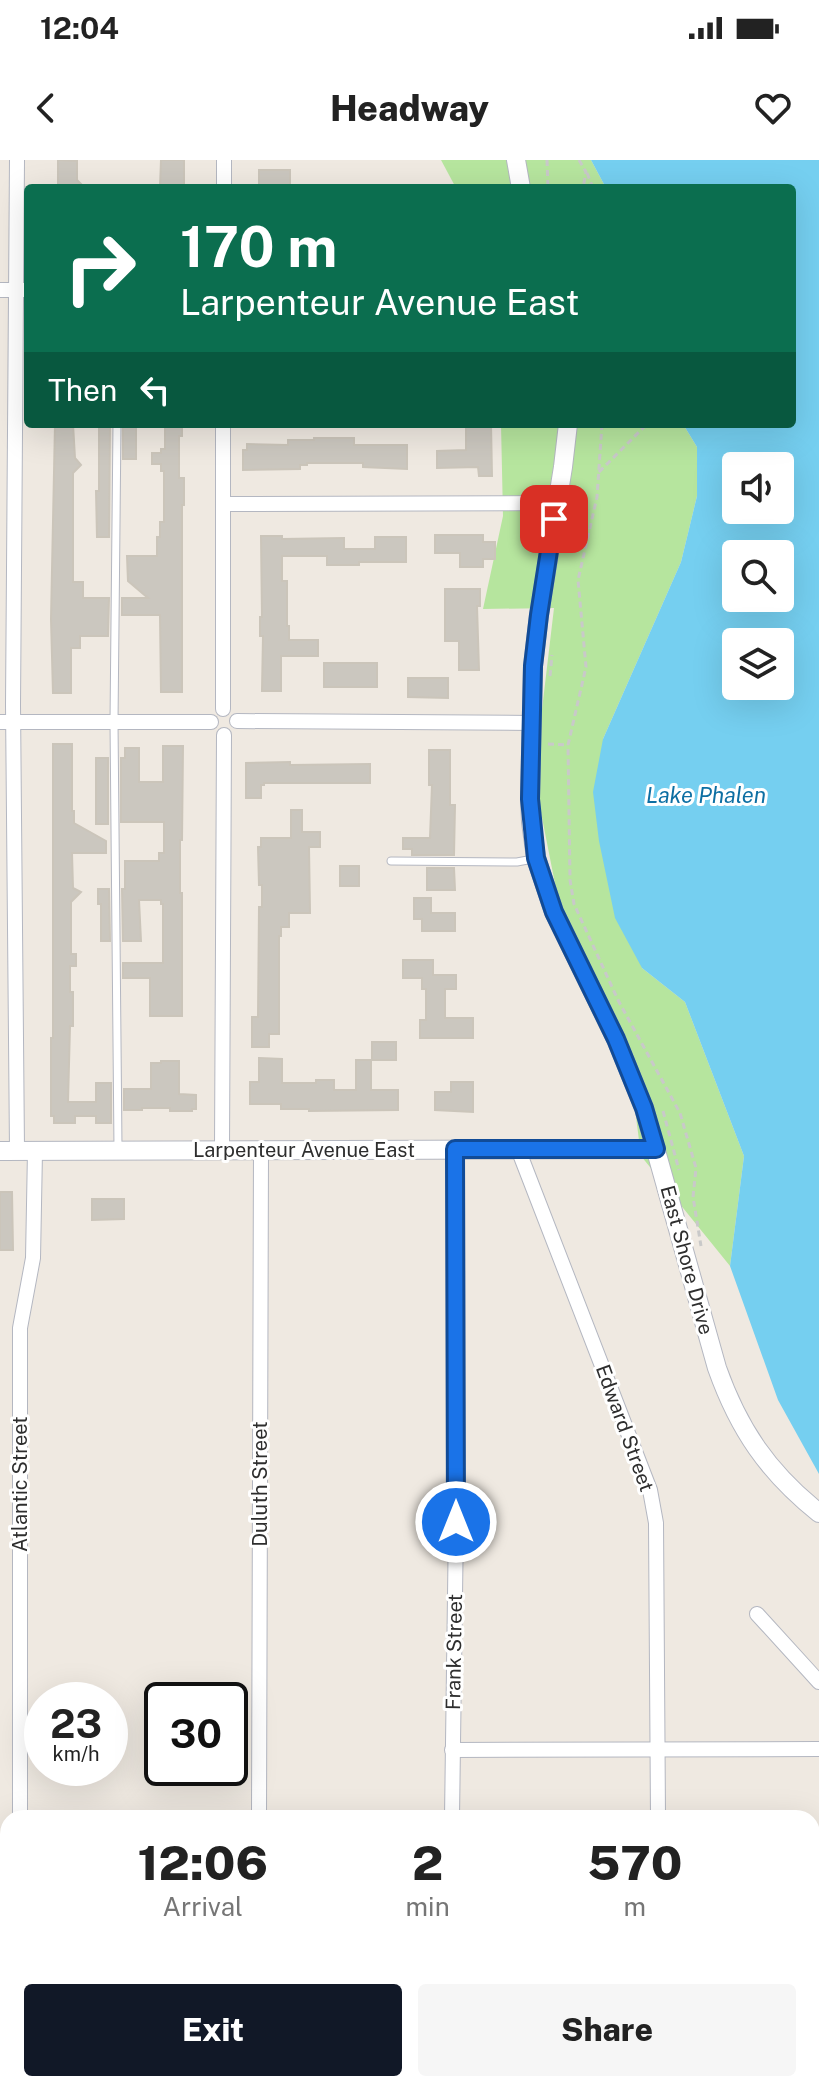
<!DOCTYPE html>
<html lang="en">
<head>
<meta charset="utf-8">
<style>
	:root { --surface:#fff; --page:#f6f6f6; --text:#222; --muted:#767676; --accent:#111827 }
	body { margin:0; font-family:"Public Sans",sans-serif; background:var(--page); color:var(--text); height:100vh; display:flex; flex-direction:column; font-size:30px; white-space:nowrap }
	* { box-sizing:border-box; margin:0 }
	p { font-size:26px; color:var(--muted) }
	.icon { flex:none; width:44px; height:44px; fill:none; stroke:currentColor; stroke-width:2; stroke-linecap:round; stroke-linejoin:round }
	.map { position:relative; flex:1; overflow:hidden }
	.side { position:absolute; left:0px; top:1650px; width:820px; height:282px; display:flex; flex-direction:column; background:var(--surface); border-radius:24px 24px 0 0; box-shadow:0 8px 32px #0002 }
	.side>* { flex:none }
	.guide { position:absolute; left:24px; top:24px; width:772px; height:244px; border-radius:8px; box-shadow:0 8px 32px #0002; background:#0b6e4f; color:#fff; overflow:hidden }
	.controls { position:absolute; left:722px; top:292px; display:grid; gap:16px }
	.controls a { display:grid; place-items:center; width:72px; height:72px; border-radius:8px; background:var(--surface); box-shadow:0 8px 32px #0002; font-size:40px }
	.speed { position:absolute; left:24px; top:1522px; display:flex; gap:16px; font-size:40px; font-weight:700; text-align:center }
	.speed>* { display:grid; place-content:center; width:104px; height:104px; border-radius:50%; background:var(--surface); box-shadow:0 8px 32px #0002; line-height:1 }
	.speed small { font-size:20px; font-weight:400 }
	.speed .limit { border:4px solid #111; border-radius:12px; background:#fff; color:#111 }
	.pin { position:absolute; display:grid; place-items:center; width:68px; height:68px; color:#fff; margin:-34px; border-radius:16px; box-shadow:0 4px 12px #0006 }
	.me { position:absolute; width:88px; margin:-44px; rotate:0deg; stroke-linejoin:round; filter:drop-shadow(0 0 6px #0008) }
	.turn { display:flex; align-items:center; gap:28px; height:168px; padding:0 24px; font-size:36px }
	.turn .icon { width:104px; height:104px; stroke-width:2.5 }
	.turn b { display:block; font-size:56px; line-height:68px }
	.then { display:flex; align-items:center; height:76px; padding:0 24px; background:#0003; gap:16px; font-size:30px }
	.eta { display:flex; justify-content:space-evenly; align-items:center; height:136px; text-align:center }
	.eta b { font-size:48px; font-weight:800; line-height:56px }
	.cta { display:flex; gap:16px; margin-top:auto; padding:16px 24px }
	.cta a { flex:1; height:92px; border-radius:8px; background:var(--accent); color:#fff; font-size:32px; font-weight:800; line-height:92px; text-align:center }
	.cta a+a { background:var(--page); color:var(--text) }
	.status { display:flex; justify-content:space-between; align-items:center; height:56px; padding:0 40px; background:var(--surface); direction:ltr }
	.status svg { height:22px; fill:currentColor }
	header { display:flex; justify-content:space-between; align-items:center; height:104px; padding:0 24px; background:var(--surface); font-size:36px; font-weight:800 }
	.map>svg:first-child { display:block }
	.green { fill:#b6e59e }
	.water { fill:#75cff0; fill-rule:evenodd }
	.building { fill:#cbc7bf; stroke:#cbc5ba; stroke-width:2 }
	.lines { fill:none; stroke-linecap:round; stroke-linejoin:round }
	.service-casing { stroke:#b4b7c1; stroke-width:9 }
	.minor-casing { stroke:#b4b7c1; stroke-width:16 }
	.tertiary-casing { stroke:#b4b7c1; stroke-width:20 }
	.path { stroke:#c9c9c9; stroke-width:3; stroke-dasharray:6 4; stroke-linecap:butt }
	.service { stroke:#fff; stroke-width:7 }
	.minor { stroke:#fff; stroke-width:14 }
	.tertiary { stroke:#fff; stroke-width:18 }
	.route-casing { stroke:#114b97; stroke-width:20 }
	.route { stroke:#1a73e8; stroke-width:14 }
	.labels { text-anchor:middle; stroke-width:6; stroke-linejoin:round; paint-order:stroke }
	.street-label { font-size:20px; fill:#2e2e2e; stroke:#fff }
	.water-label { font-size:22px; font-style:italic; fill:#0d6fa3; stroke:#fff }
</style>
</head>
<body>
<div class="status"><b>12:04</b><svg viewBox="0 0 49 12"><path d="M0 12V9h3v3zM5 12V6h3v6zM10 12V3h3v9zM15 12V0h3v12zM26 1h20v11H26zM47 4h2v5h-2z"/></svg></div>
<header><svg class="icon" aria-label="back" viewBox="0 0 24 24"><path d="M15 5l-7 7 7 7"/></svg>Headway<svg class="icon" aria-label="heart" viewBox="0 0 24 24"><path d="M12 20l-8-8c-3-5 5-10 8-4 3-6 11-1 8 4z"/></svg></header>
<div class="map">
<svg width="819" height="1931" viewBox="0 0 819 1931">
	<rect width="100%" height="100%" fill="#efe9e1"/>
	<g class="green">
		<polygon points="441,0 591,0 606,28 456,28"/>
		<polygon points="501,264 683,264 697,287 697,336 681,402 603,579 642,808 685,842 744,996 730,1106 641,996 626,879 559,744 534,617 554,448 483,449 503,356"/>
	</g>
	<path class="water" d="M 591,0 L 819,0 L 819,1314 L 778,1240 L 730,1106 L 744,996 L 685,842 L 642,808 L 615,758 L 599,681 L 593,632 L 603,579 L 681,402 L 697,336 L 697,287 L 683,264 L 792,264 L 792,28 L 606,28 ZM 736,306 L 780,306 L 780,350 L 736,350 ZM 736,394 L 780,394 L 780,438 L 736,438 ZM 736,482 L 780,482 L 780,526 L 736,526 Z"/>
	<g class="building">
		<polygon points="58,0 77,1 77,20 85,28 58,28"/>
		<polygon points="161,0 184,0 184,28 160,28"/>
		<rect x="259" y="10" width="31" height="18"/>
		<polygon points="55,264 73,264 75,298 81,305 73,313 73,422 83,422 83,438 109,438 108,476 80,476 80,488 71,488 71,533 53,533 51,459"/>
		<polygon points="125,264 136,264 136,299 123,299 123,266"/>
		<polygon points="165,264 182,264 182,276 179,276 179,318 184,318 184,345 182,345 182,532 161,532 160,455 122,455 122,438 148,438 128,421 127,396 157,396 157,377 160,377 160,362 164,362 164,311 161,311 161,304 152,304 152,293 161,293 161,289 165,289"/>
		<polygon points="466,264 491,264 492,316 479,316 478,307 437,308 437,291 466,290"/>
		<polygon points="99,266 110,266 109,377 97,377 96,331 99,331"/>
		<polygon points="314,278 354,278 354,285 407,285 407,309 363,307 363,303 307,303 307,305 300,305 300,309 243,310 243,290 247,290 247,284 288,285 288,280 314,280"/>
		<polygon points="435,375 483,375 483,382 495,382 495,399 483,399 483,407 460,407 460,393 435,393"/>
		<polygon points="261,376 282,376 282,379 344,378 344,389 375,389 375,377 406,377 406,402 359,402 359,405 327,405 327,396 282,396 282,421 287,421 287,466 289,466 289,480 318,480 318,496 281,496 281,531 262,531 263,476 260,476 260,457 262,457"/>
		<polygon points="445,429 480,429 480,446 477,446 479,510 459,510 459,481 445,481"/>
		<rect x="324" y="503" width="53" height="24"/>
		<polygon points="408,518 448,518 448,538 408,537"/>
		<polygon points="53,584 72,584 72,651 74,651 74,663 106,681 106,693 72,693 73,728 81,732 71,742 71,794 76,794 76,806 70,806 70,832 73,832 73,866 70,866 68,942 96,942 96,923 111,923 111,963 96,963 96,956 75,956 75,963 54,963 54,956 51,956 51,878 53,878"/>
		<polygon points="163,586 183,586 182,680 180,680 180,733 182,733 182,856 150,856 150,818 123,818 123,803 163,803 163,744 161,744 161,740 139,740 141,781 123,781 122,729 125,729 125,701 159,701 159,693 164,693 164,662 121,662 121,598 125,598 125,588 139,588 139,622 163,622"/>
		<polygon points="429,590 450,590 450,645 455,645 454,695 412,695 412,689 403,689 403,678 430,678 432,625 429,625"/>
		<rect x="96" y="598" width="12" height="66"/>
		<polygon points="290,602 290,605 370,604 370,623 264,623 264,625 261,625 261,638 246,638 246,603"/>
		<polygon points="291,650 302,650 302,672 320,672 320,687 309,687 310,753 289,753 289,767 281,767 281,776 279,776 279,874 269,874 269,887 252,887 252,857 258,857 259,747 262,747 262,725 259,725 258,687 261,687 261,678 291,678"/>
		<rect x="340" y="706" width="19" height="20"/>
		<polygon points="427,708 454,708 455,730 427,730"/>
		<polygon points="98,729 109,729 110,781 101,781 101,744 98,744"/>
		<polygon points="414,738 431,738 431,753 455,753 455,771 422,771 422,759 414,759"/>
		<polygon points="403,800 433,800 433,815 456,815 456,829 445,829 445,858 473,858 473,878 420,878 420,860 426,860 426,829 422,829 422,818 403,818"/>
		<rect x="372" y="882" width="24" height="18"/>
		<polygon points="259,898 282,899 282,923 316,923 316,920 334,920 334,930 356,930 356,900 371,900 371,930 398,930 398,950 309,951 309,949 281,949 281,944 250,944 250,922 259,922"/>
		<polygon points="161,901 179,901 179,934 196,935 196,949 192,949 192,951 170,951 170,948 142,948 142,950 124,950 124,929 151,929 151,903 161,903"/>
		<polygon points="451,922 473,922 473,952 435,950 435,932 451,932"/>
		<polygon points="0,1032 12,1032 13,1090 0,1090"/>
		<polygon points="92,1039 124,1039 124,1059 92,1060"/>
	</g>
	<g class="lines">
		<defs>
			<g id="service">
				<polyline points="117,264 114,562 118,988"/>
				<polyline points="391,701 517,702 533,699"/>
			</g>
			<g id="minor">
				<polyline points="224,28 224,0"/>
				<polyline points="0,130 28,130"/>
				<polyline points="223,264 223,549"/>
				<polyline points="223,344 556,343"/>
				<polyline points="237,561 532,563"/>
				<polyline points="0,562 211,562"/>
				<polyline points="518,989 650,1330 656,1363 658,1658"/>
				<polyline points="17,990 13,545 17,0"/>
				<polyline points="222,990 224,575"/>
				<polyline points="757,1454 819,1522"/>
				<polyline points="452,1590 819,1589"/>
				<polyline points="20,1658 20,1168 33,1098 35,991"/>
				<polyline points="259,1658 261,990"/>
				<polyline points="452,1658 456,1362 455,989"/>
				<polyline points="0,1849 8,1849"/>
				<polyline points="812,1906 819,1906"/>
				<polyline points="21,1924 21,1931"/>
				<polyline points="452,1924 452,1931"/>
			</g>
			<g id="tertiary">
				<polyline points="516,0 521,28"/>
				<path d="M 568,264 L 563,307 L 539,455 L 533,506 L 530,639 L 531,662 L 536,698 L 554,752 L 616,879 L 644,948 L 717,1208 C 739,1270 768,1312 819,1353"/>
				<polyline points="0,991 656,989"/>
			</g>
		</defs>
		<use href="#service" class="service-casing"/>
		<use href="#minor" class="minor-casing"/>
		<use href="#tertiary" class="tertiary-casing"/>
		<g class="path">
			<polyline points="547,0 548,28"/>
			<polyline points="579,0 586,12 583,28"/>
			<polyline points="587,13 593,28"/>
			<polyline points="602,264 597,337 578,420 586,507 568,585 570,720 574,744 618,840 680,953 696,1008 693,1037 701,1086"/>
			<polyline points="599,312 647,264"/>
			<polyline points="550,516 552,495"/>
			<polyline points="548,584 568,585"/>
			<polyline points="663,951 679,1010"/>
		</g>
		<use href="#service" class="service"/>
		<use href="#minor" class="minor"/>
		<use href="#tertiary" class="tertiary"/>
	</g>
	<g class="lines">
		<defs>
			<polyline id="route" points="456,1362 455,989 656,989 644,948 616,879 554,752 536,698 530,639 533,506 539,455 554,359"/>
		</defs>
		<use href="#route" class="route-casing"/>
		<use href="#route" class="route"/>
	</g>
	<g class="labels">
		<g class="street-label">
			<text x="304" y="997">Larpenteur Avenue East</text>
			<text transform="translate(687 1100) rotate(75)" y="7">East Shore Drive</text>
			<text transform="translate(625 1268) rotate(70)" y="7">Edward Street</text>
			<text transform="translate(20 1324) rotate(-90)" y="7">Atlantic Street</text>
			<text transform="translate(260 1324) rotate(-90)" y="7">Duluth Street</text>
			<text transform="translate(454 1492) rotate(-89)" y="7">Frank Street</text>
		</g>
		<g class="water-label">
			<text x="706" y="643">Lake Phalen</text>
		</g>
	</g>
</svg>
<div class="controls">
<a><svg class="icon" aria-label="sound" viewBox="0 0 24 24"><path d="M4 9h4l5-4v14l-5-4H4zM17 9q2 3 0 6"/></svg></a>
<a><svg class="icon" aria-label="search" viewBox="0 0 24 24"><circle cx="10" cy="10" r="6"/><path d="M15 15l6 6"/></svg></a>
<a><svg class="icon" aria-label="layers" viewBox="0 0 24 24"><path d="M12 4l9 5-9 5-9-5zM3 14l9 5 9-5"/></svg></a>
</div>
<div class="speed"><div>23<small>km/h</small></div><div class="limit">30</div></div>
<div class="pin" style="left:554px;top:359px;background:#d93025"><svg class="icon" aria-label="arrive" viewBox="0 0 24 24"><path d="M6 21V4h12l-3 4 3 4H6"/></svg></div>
<svg class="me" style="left:456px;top:1362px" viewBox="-20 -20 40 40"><circle r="17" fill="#1a73e8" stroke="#fff" stroke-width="3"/><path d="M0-11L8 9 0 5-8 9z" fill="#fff"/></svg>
<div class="guide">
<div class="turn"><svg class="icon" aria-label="right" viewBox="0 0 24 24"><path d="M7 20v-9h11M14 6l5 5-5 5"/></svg><div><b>170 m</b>Larpenteur Avenue East</div></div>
<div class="then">Then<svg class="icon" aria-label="left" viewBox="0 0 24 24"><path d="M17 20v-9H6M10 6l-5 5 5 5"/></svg></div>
</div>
<section class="side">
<div class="eta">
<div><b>12:06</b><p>Arrival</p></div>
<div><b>2</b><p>min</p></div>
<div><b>570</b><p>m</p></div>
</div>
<div class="cta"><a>Exit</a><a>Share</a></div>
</section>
</div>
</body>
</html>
